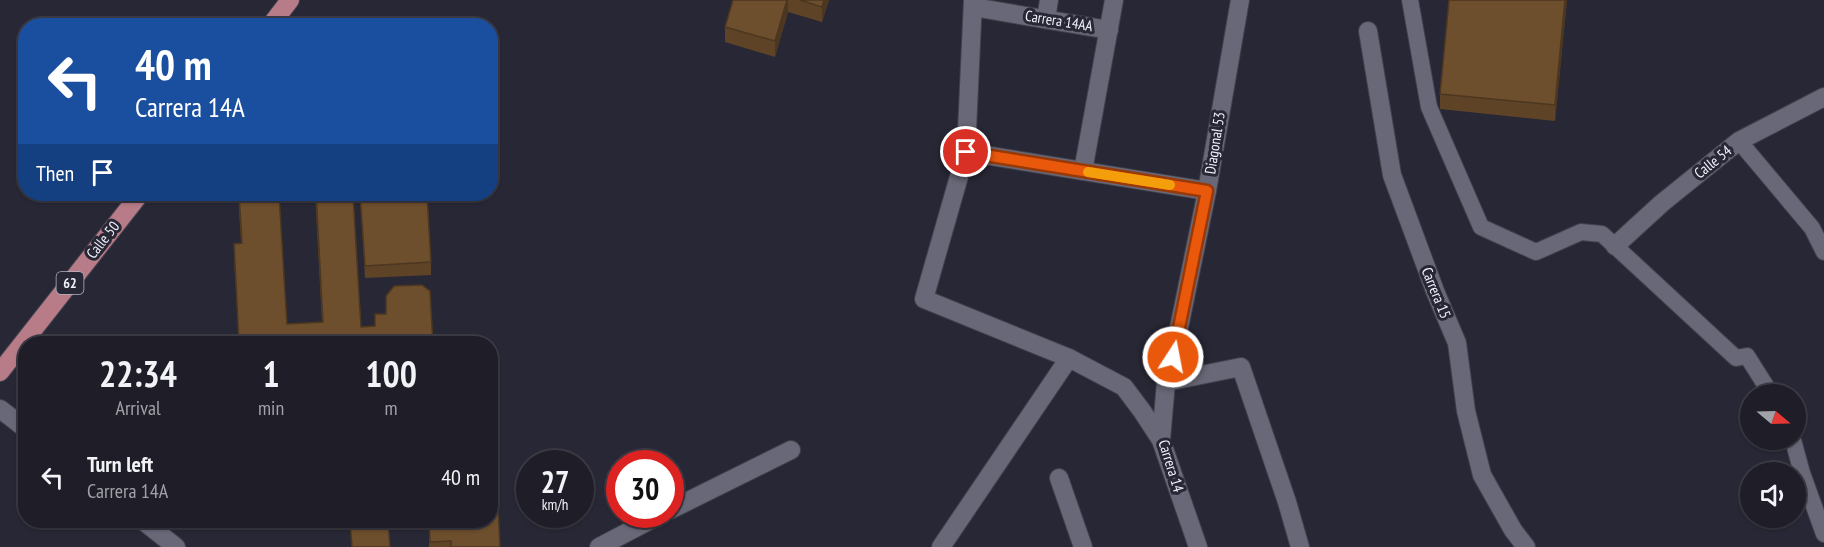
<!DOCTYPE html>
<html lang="en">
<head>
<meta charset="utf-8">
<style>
	:root { --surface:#1e1d28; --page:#262630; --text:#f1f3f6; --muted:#a1a2a8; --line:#3c3b45 }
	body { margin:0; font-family:"PT Sans Narrow",sans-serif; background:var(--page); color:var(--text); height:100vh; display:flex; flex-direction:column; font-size:22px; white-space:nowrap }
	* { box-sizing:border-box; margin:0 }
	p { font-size:20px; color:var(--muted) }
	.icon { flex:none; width:33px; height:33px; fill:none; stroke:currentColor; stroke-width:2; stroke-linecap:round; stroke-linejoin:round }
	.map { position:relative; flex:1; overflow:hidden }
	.details { position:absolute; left:18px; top:336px; width:480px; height:192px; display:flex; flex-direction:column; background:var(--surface); border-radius:24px; box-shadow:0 2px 4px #0004,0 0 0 2px var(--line) }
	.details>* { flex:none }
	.top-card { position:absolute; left:18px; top:18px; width:480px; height:183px; border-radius:24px; box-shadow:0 2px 4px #0004,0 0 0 2px var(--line); background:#1a4fa0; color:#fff; overflow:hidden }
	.needle { width:39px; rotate:109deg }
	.controls { position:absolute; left:1740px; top:384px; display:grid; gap:12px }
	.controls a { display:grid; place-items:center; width:66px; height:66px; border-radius:50%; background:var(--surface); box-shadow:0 2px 4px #0004,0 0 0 2px var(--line); font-size:30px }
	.speed { position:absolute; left:516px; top:450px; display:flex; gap:12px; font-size:30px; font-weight:700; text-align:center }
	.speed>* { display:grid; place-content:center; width:78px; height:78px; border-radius:50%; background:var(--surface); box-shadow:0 2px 4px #0004,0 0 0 2px var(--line); line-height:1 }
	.speed small { font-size:15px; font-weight:400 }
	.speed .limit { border:9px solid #d22; background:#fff; color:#111 }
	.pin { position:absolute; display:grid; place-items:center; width:51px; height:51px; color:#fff; margin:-26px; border:3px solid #fff; border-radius:50%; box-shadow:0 2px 6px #0007 }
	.me { position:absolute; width:66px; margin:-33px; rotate:11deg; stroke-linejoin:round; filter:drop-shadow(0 0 4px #0008) }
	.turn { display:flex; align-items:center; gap:21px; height:126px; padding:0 18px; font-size:27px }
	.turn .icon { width:78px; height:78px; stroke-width:2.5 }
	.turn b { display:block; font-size:42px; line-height:51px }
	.then { display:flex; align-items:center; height:57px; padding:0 18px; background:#0003; gap:12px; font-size:22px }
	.eta { display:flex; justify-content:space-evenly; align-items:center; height:102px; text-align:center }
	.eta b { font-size:36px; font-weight:600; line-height:42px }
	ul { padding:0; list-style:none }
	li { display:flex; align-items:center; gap:18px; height:78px; padding:0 18px }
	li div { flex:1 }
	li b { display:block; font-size:22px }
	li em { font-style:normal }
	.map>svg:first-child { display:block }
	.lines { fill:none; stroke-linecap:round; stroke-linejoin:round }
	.pedestrian-casing { stroke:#42424d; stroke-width:18 }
	.minor-casing { stroke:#42424d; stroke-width:20 }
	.primary-casing { stroke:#42424d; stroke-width:20 }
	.pedestrian { stroke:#686878; stroke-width:16 }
	.minor { stroke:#686878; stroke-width:18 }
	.primary { stroke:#b77c88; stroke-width:18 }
	.wall { fill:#5e4327 }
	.shaded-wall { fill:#4c3720 }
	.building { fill:#6d4e2d; stroke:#4c3720; stroke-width:1.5 }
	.route-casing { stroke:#983908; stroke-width:15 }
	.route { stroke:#ea580c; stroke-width:10 }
	.slow { stroke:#f59e0b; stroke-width:10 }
	.labels { text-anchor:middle; stroke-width:6; stroke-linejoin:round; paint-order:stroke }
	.shield { fill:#282735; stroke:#b5b4c0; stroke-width:1.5 }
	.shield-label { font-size:14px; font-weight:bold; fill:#f2f1fb }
	.street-label { font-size:15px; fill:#f2f1fb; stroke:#282735 }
</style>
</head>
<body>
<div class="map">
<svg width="1824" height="547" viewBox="0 0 1824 547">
	<rect width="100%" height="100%" fill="#282735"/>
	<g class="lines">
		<defs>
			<g id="pedestrian">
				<polyline points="1410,0 1429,107 1481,227 1536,252 1581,232 1602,234 1736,358 1747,356 1771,394"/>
				<polyline points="1739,141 1812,228 1824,252"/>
				<polyline points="1793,440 1802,473 1824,534"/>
			</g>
			<g id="minor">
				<polyline points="973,7 1109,30"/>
				<polyline points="1046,19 1049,0"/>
				<polyline points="1368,31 1392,175 1435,291 1457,343 1466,411 1482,475 1513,530 1526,547"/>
				<polyline points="966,152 1207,191"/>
				<polyline points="1083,171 1114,0"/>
				<polyline points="1615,246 1662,203 1739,141 1824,97"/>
				<polyline points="1069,358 1124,387 1142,411 1161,440"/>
				<polyline points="1166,382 1241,367 1287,502 1300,547"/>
				<polyline points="0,409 26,429"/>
				<polyline points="1059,478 1083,547"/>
				<polyline points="670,510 791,450"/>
				<polyline points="142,520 176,547"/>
				<polyline points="599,547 662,514"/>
				<polyline points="941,547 1069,358 924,299 966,152 973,0"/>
				<polyline points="1198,547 1161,440 1166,382 1173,357 1207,191 1240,0"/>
			</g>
			<g id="primary">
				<polyline points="270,26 290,0"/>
				<polyline points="0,372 140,194"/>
			</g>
		</defs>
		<use href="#pedestrian" class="pedestrian-casing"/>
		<use href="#minor" class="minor-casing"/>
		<use href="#primary" class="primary-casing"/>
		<use href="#pedestrian" class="pedestrian"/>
		<use href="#minor" class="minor"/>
		<use href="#primary" class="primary"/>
	</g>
	<g class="wall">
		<polygon points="733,0 829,0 822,22 788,12 775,57 725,42 725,27"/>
		<polygon points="1449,0 1567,0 1555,121 1440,109 1440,94"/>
		<polygon points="238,194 279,194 287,324 322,322 315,194 353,194 361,327 375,326 375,314 433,344 239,344 234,256 234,244 241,243"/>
		<polygon points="360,194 431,262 431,275 365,278"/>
		<polygon points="429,520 500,547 429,547"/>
	</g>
	<g class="shaded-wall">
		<polygon points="787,0 788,0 788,12 775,57 775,41"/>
		<polygon points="824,0 829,0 822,22 822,7"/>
		<polygon points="1565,0 1567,0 1555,121 1555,105"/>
	</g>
	<g class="building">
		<polygon points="733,0 787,0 775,41 725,27"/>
		<polygon points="800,0 824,0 822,7"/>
		<polygon points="1449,0 1565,0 1555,105 1440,94"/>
		<polygon points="239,194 279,194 287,324 323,322 316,194 353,194 361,327 375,326 375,314 386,314 386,296 394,286 422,285 430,291 433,344 239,344 234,244 242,243"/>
		<polygon points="360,194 427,194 431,262 365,266"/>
		<polygon points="490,372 492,372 500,547 451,547 451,541 430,542 429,520 490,520"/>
		<polygon points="350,520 388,520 390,547 352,547"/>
	</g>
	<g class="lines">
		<defs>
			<polyline id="route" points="966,152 1207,191 1173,357"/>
		</defs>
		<use href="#route" class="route-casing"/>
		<use href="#route" class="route"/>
		<polyline class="slow" points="1088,172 1170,185"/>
	</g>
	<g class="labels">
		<rect class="shield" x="56.5" y="272" width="27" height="22" rx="4.5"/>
		<g class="shield-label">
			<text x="70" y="288">62</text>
		</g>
		<g class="street-label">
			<text transform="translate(1059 21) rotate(9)" y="5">Carrera 14AA</text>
			<text transform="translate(1215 143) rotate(-81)" y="5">Diagonal 53</text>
			<text transform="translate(1713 162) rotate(-39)" y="5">Calle 54</text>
			<text transform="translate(103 240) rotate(-52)" y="5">Calle 50</text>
			<text transform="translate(1436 293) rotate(68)" y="5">Carrera 15</text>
			<text transform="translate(1171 466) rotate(73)" y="5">Carrera 14</text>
		</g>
	</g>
</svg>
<div class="controls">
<a><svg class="needle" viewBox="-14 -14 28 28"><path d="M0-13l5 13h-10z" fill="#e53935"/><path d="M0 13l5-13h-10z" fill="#a1a2a8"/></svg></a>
<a><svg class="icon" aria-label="sound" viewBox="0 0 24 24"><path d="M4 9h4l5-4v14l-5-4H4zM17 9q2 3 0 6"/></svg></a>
</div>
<div class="speed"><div>27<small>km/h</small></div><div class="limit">30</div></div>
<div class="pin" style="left:966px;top:152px;background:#d93025"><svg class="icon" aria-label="arrive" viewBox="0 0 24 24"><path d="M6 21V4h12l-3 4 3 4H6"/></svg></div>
<svg class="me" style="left:1173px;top:357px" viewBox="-20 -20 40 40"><circle r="17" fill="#ea580c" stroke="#fff" stroke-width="3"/><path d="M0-11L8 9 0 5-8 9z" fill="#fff"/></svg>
<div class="top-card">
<div class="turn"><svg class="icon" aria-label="left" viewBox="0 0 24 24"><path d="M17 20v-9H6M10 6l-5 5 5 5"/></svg><div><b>40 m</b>Carrera 14A</div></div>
<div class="then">Then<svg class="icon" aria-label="arrive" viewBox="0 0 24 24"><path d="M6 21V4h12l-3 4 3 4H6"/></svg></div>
</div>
<section class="details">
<div class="eta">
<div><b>22:34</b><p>Arrival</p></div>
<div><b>1</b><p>min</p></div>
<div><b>100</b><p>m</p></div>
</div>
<ul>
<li><svg class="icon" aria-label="left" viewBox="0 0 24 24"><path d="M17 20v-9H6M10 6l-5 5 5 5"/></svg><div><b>Turn left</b><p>Carrera 14A</p></div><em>40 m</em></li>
</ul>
</section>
</div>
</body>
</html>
